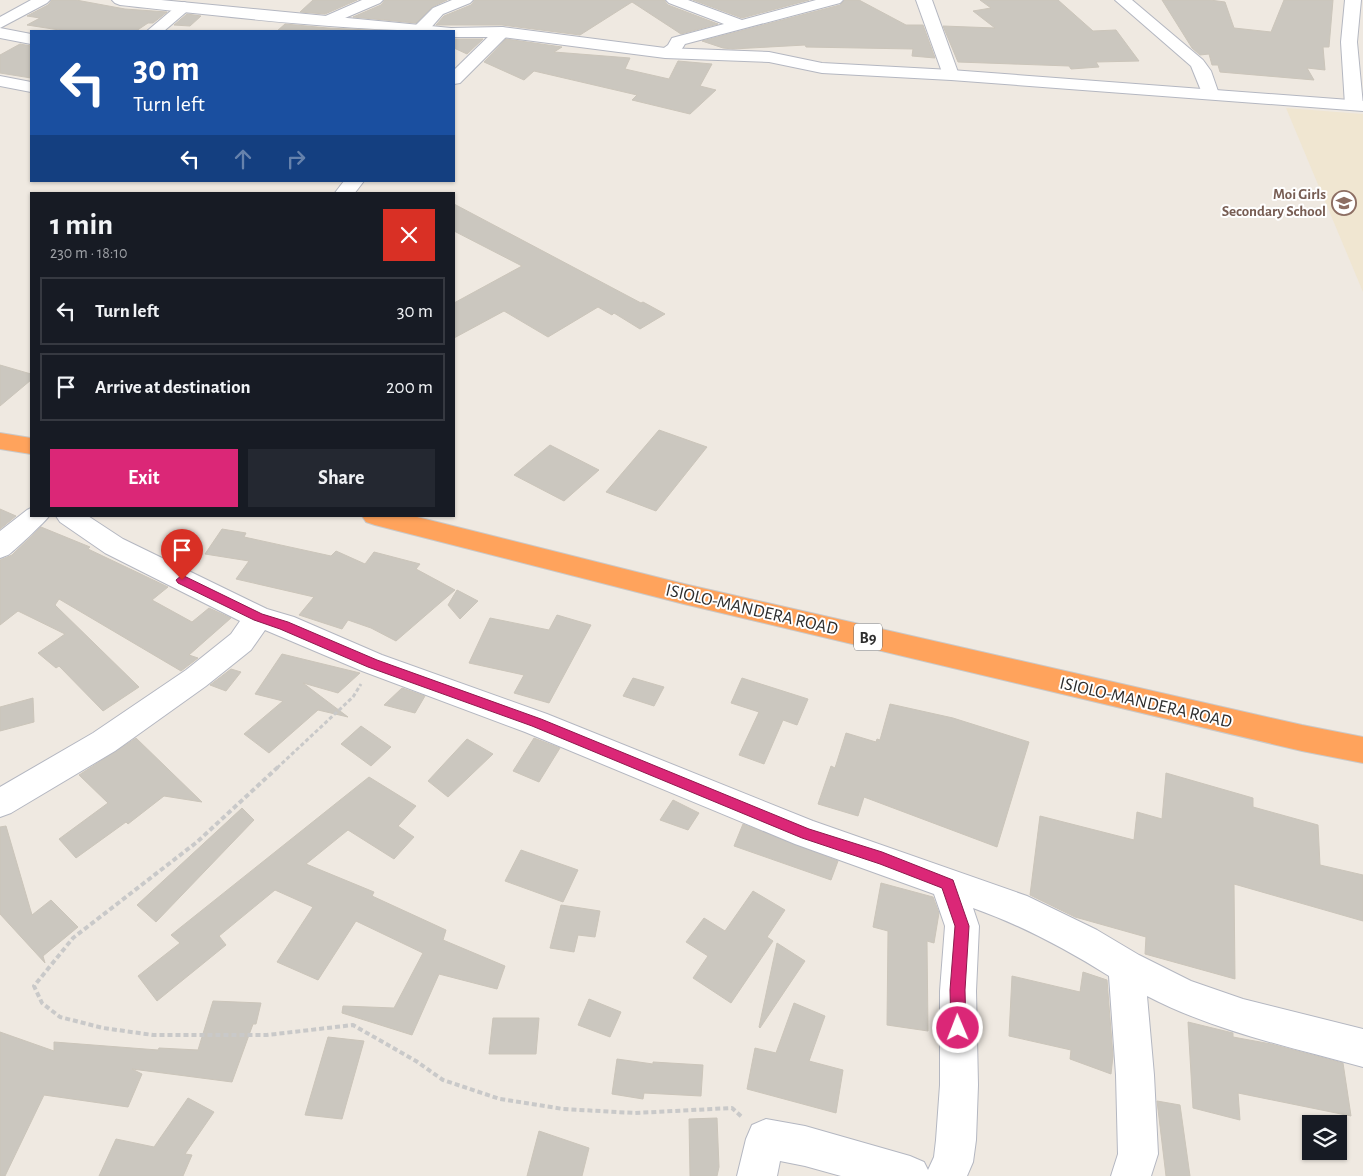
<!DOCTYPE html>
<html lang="en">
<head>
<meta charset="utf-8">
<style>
	:root { --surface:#171b24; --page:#242831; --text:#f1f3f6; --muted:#9ea1a6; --line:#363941; --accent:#db2777 }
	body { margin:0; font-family:"Alegreya Sans",sans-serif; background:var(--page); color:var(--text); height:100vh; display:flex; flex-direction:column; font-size:19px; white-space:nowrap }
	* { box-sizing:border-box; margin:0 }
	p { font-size:16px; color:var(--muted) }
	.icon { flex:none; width:28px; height:28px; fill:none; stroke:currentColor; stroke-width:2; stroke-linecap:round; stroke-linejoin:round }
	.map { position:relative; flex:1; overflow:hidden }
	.side { position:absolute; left:30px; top:192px; width:425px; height:325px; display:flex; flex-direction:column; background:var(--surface); border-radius:0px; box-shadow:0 1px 4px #0004 }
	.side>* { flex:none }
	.hud { position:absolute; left:30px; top:30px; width:425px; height:152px; border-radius:0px; box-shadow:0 1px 4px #0004; background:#1a4fa0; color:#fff; overflow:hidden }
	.controls { position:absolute; left:1302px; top:1115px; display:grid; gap:10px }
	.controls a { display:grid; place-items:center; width:45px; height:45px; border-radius:0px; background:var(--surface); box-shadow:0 1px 4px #0004; font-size:25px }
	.pin { position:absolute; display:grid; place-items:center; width:42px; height:42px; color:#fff; margin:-51px -21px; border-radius:50% 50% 50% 0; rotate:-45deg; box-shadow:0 0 5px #0007 }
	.pin .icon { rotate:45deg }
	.me { position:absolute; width:55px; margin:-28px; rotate:359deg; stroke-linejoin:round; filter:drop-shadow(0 0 4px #0008) }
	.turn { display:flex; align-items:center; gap:18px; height:105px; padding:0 20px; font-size:22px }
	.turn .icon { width:65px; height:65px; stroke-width:2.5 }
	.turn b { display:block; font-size:35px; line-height:42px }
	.lanes { display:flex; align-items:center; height:48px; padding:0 20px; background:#0003; justify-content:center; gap:25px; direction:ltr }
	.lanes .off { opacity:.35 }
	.round { display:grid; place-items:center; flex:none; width:52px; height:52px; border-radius:0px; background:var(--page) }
	.head { display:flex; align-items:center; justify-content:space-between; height:85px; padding:0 20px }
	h1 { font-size:30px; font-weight:600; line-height:38px }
	.cta { display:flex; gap:10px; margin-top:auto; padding:10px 20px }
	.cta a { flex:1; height:58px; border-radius:0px; background:var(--accent); color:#fff; font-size:20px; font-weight:600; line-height:58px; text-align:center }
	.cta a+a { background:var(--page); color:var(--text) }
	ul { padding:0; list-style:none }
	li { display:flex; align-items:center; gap:15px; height:68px; margin:0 10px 8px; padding:0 10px; border:2px solid var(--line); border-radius:0px }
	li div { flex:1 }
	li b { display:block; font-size:19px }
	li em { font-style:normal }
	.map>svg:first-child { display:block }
	.education { fill:#f0e6d1 }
	.building { fill:#cbc7bf; stroke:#cbc5ba }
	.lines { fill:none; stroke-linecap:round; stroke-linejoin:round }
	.street-casing { stroke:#b4b7c1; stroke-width:2 }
	.secondary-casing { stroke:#b4b7c1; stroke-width:2 }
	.highway-casing { stroke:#c9c9c9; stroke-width:2 }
	.path-far1 { stroke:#c9c9c9; stroke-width:3; stroke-dasharray:4 2.5; stroke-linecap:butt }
	.path { stroke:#c9c9c9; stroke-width:4; stroke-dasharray:5 3; stroke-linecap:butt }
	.street { fill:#fff; fill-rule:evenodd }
	.secondary { fill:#fff; fill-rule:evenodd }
	.highway { fill:#ffa35c; fill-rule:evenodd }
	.route { fill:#db2777; stroke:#8e194d }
	.labels { text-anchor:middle; stroke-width:4; stroke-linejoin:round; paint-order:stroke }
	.far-education-label { font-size:15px; font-weight:bold; fill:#785e54; stroke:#fff; text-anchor:end }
	.shield { fill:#fff; stroke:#6d6d6d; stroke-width:1 }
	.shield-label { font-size:16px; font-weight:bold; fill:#2e2e2e }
	.street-label { font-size:18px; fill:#2e2e2e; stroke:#fff }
</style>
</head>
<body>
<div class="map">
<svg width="1363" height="1176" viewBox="0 0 1363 1176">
	<rect width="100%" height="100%" fill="#efe9e1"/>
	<polygon class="education" points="1286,108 1363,114 1363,292"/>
	<g class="building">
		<polygon points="52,0 76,0 125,9 167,12 153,23 148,23 136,31 66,31 27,25 40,18 27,16 48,5"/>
		<polygon points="313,0 357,0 325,14 300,12"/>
		<polygon points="385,0 447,0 432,7 416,23 353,17 381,5"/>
		<polygon points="475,0 664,0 668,5 718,24 681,34 632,2 580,35 502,25 436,25 444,16 471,5"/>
		<polygon points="693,0 809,0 742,18"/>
		<polygon points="845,0 859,0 906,25 923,25 935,58 912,56 913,49 806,47 805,45 733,49 723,48 702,41 840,5"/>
		<polygon points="980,0 1058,0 1093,31 1116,30 1139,61 1096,62 1099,67 1071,69 1069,66 958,62 943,26 995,28 973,11 991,8"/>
		<polygon points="1162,0 1210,0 1225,2 1234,28 1271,32 1284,0 1333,0 1329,47 1323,47 1325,70 1307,68 1314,80 1220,72 1218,65 1212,65 1209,54 1200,55 1192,48"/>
		<polygon points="187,14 201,16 190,26 174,25"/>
		<polygon points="285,24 328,28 388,31 277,31"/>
		<polygon points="454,39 483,39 467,54 454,48"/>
		<polygon points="506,39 562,47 554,52 630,58 625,69 669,79 678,61 712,64 700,86 716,90 690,114 632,100 637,95 534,71 524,80 484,62"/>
		<polygon points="20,44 31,46 31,78 0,73 0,55"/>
		<polygon points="454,204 641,303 643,302 665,314 640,329 614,313 612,315 598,307 548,337 504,311 454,338 454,303 522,266 454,231"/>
		<polygon points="0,365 31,374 31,380 0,406"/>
		<polygon points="659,430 707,447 656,511 606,492"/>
		<polygon points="550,445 599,470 564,501 514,475"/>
		<polygon points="0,509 16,516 0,529"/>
		<polygon points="41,527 90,547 88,549 168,587 152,600 192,622 209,608 231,618 189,655 198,658 181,671 59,599 55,605 139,687 103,711 59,666 56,668 38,653 65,634 18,611 0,625 0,560 12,555"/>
		<polygon points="222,529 246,533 244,537 331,556 336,551 365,564 374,552 420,564 416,569 455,590 396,641 371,628 348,620 342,629 299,615 314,597 236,579 249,561 205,554"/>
		<polygon points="457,590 478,601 460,619 448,605"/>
		<polygon points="557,615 591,625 549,703 514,693 524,675 469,663 490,618 549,630"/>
		<polygon points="282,654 360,673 338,693 303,683 348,717 318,710 269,753 244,734 283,701 255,694"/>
		<polygon points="231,669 241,672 226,691 210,685"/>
		<polygon points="633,678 664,687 654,706 623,696"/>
		<polygon points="742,678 808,699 797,725 783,720 764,764 739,755 759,712 731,703"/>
		<polygon points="402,688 425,696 415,713 384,705"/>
		<polygon points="33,698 34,722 0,731 0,707"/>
		<polygon points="890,704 953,718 1029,742 997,847 864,797 858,816 818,804 831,766 835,768 846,733 876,742 877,739 880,740"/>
		<polygon points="361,726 391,747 371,766 341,744"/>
		<polygon points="136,738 202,802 164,796 128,824 126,822 76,858 59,839 108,803 79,775"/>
		<polygon points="534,738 560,748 539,782 513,771"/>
		<polygon points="467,739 493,754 448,797 428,781"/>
		<polygon points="1166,773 1253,798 1253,807 1318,825 1320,865 1363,875 1363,921 1234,884 1235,979 1145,954 1146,937 1075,917 1030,895 1040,816 1134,840 1137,812 1162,819"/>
		<polygon points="369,777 416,806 398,826 414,837 394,859 348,830 306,864 374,892 372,896 446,930 443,940 505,966 497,989 439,974 412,1035 342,1013 343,1006 394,1008 423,953 356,921 318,980 277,962 313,907 275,890 219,936 226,945 157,1001 138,976 180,943 171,935"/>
		<polygon points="673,800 699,813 688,830 660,820"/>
		<polygon points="242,808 254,820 156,922 137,905"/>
		<polygon points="743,824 838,861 831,880 734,846"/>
		<polygon points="6,826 32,915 51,900 78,927 43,956 45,963 0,914 0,827"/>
		<polygon points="521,850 578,870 563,902 505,881"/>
		<polygon points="881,883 933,897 939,913 934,943 927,941 928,1031 887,1025 888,931 873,927"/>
		<polygon points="753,891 785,910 767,937 773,941 731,1003 693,978 708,956 686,942 704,918 725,931"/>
		<polygon points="561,905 600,911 595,937 578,935 574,952 550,948"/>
		<polygon points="777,943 805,961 760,1028 759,1027"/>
		<polygon points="1083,972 1107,980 1113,1056 1111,1074 1070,1059 1071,1050 1009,1036 1012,976 1080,992"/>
		<polygon points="589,999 621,1012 610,1037 578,1025"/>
		<polygon points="213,1001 261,1003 256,1024 253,1024 232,1082 132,1069 142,1074 128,1107 44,1095 5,1176 0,1176 0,1032 54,1051 54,1042 158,1050 159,1048 198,1050"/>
		<polygon points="794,1003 825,1016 809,1061 843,1070 836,1113 747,1089 755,1048 776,1053"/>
		<polygon points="493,1018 539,1018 536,1054 489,1054"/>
		<polygon points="1188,1022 1233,1033 1233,1037 1271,1044 1343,1063 1351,1116 1238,1093 1240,1120 1193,1108"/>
		<polygon points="328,1037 364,1041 342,1119 305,1115"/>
		<polygon points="617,1059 653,1064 653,1062 703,1065 701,1096 644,1093 643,1099 612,1094"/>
		<polygon points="188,1098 214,1112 185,1154 192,1155 183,1176 99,1176 116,1139 154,1147"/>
		<polygon points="1157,1101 1180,1105 1190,1176 1166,1176"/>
		<polygon points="717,1118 719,1167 717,1176 690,1176 689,1119"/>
		<polygon points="539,1131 589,1148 582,1176 527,1176"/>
	</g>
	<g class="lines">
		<defs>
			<g id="street">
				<polygon points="31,0 50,0 47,3 0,28 0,17"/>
				<polygon points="362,0 383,0 380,3 331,24 321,24 318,21 321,18"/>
				<polygon points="452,0 473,0 470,3 443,14 428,31 415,31 413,29 415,26 433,8"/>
				<path d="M 666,0 L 688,0 L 742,20 L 816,0 L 843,0 L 840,3 L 685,44 C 680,54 670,59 659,56 L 657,53 L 668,45 L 672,38 L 724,24 L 669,3 Z"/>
				<polygon points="916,0 932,0 959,75 957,79 945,79 943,75"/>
				<polygon points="1115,0 1132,0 1203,60 1211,71 1219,94 1216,98 1204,98 1191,66"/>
				<polygon points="1345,0 1361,0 1357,42 1363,105 1360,109 1354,110 1348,109 1345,105 1341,42"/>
				<polygon points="184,2 189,4 192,7 164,31 147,31 179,4"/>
				<polygon points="502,27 508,29 510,32 508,35 460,83 454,84 454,70 496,29"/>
				<polygon points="0,28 31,34 31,44 0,38"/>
				<polygon points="0,76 31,82 31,92 0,86"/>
				<polygon points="344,181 364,181 354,194 334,194"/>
				<path d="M 31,508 L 31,516 L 49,516 C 47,520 11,554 8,555 C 5,556 3,557 0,558 L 0,531 L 27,510 Z"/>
				<path d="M 56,516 L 88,516 L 123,539 L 267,609 L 294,617 L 382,655 L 547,714 L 813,821 L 1027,896 L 1097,930 L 1139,955 L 1191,981 L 1243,999 L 1363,1029 L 1363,1067 C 1290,1047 1214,1031 1147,996 L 1154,1075 L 1158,1154 L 1151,1176 L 1111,1176 L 1118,1154 L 1116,1075 L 1109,976 C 1066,949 1021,925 973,908 L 979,926 L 976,991 L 978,1085 L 976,1140 L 973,1162 L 967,1176 L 841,1176 L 805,1166 L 780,1161 L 777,1176 L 737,1176 L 746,1139 L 752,1125 L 766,1119 L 805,1126 L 910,1156 L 924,1162 L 928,1170 L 934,1157 L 936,1140 L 940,1085 L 940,991 L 945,926 L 934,894 L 795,844 L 525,732 L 362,671 L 265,630 L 251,650 L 206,686 L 115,751 L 11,813 L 0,817 L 0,787 L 93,733 L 186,670 L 231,634 L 240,621 L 105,553 L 60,522 Z"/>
			</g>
			<path id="secondary" d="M 112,0 L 161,0 L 451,28 L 502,27 L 665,48 L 769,52 L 822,63 L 951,70 L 1363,101 L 1363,111 L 951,80 L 822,73 L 769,62 L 665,58 L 502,37 L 454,37 L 454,31 C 342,31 231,17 120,5 L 115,3 Z"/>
			<g id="highway">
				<polygon points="0,433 31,438 31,454 0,449"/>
				<polygon points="362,516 413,516 684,584 1302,725 1363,737 1363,763 1302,751 684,604 375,525 366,522"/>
			</g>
		</defs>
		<use href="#street" class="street-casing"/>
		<use href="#secondary" class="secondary-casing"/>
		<use href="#highway" class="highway-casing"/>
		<polyline class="path-far1" points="277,768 353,697 361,684"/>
		<polyline class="path" points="278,767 197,842 73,938 34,986 42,1003 60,1017 103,1028 153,1035 267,1035 353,1025 416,1061 443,1080 500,1099 563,1109 635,1113 732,1108 743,1118"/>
		<use href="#street" class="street"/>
		<use href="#secondary" class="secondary"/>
		<use href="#highway" class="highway"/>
	</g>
	<polygon class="route" points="182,575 262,614 288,622 377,660 541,719 809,829 882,852 953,880 969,926 965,990 966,1028 964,1033 958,1036 953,1033 951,1028 950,990 955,926 942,888 880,864 802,838 532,726 368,667 280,629 254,620 178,583 176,580"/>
	<defs>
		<symbol id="school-ring" viewBox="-11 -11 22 22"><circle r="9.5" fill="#fff" stroke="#8d6e63" stroke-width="1.5"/><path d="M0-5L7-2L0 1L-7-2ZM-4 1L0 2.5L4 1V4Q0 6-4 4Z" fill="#8d6e63"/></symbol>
	</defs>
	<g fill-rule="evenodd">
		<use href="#school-ring" x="1330" y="189" width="28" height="28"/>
	</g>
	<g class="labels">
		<g class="far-education-label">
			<text x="1326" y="199">Moi Girls<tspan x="1326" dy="17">Secondary School</tspan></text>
		</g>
		<rect class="shield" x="854" y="623.5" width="28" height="27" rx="4"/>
		<g class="shield-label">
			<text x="868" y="643">B9</text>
		</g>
		<g class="street-label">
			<text transform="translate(752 609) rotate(13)" y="6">ISIOLO-MANDERA ROAD</text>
			<text transform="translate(1146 702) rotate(13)" y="6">ISIOLO-MANDERA ROAD</text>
		</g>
	</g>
</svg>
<div class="controls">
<a><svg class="icon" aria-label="layers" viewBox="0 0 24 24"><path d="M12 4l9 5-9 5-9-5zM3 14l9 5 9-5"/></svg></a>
</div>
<div class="pin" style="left:182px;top:580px;background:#d93025"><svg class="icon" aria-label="arrive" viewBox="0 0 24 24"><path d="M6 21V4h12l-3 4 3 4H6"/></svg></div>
<svg class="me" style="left:958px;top:1028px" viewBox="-20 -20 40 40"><circle r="17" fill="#db2777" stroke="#fff" stroke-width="3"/><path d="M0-11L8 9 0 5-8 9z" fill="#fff"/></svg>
<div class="hud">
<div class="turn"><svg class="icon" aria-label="left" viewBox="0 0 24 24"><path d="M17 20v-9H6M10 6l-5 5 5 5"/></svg><div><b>30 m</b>Turn left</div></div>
<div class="lanes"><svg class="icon" aria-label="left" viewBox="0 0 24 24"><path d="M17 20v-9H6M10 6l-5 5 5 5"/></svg><svg class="icon off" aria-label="ahead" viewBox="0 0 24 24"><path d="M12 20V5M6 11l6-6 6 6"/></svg><svg class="icon off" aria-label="right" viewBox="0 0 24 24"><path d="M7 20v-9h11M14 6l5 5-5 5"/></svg></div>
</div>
<section class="side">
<div class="head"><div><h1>1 min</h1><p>230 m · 18:10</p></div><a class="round" style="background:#d93025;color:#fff"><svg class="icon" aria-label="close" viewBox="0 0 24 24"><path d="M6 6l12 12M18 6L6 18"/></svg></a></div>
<ul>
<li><svg class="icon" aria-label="left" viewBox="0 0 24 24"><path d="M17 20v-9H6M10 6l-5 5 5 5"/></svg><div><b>Turn left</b></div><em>30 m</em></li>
<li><svg class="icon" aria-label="arrive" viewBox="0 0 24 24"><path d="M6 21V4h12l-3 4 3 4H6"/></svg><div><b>Arrive at destination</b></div><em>200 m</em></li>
</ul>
<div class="cta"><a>Exit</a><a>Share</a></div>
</section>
</div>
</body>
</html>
